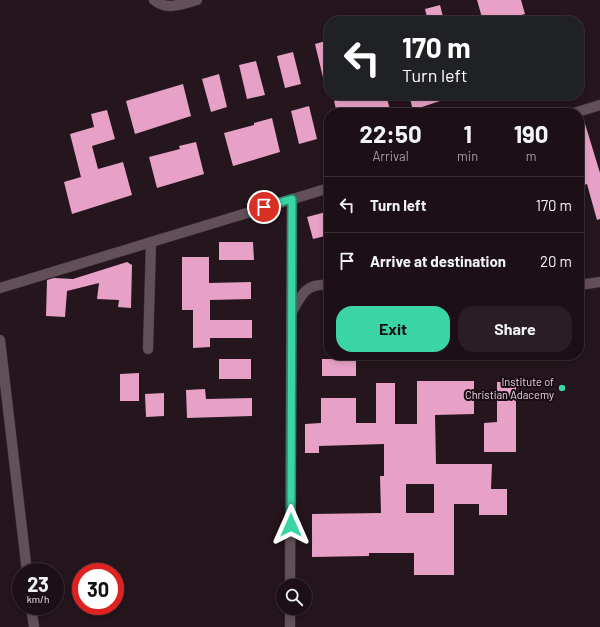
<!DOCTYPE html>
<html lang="en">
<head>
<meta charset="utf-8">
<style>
	:root { --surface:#1c1016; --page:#291e23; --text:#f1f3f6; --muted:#a09da1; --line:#3a3035; --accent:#3bd4a4 }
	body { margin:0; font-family:Barlow,sans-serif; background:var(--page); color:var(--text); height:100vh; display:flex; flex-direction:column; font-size:15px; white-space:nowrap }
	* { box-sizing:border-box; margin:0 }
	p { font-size:13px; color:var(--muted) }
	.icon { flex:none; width:22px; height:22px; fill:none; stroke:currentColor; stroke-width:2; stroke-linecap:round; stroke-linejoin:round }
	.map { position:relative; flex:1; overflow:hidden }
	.sheet { position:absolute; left:324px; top:108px; width:260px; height:252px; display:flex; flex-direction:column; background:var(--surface); border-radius:16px; box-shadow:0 2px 6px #0003,0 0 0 1px var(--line) }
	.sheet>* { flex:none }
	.hud { position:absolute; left:324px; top:16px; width:260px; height:84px; border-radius:16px; box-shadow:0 2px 6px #0003,0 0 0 1px var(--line); background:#202124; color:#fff; overflow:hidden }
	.fabs { position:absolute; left:276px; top:579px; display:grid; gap:8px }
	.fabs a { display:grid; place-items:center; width:36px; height:36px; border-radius:50%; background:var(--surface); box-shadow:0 2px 6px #0003,0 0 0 1px var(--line); font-size:20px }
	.speed { position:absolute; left:12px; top:563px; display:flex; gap:8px; font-size:20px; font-weight:700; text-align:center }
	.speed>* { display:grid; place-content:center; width:52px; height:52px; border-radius:50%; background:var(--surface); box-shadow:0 2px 6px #0003,0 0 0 1px var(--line); line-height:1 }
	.speed small { font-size:10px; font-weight:400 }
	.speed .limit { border:6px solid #d22; background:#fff; color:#111 }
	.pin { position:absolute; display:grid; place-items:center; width:34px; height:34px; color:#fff; margin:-17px; border:2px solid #fff; border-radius:50%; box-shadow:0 1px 4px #0007 }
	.me { position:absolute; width:44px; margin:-22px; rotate:0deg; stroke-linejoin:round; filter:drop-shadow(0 0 3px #0008) }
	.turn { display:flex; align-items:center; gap:14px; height:84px; padding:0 12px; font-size:18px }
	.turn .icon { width:52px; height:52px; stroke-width:2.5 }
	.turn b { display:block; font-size:28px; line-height:34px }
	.eta { display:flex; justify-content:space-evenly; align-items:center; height:68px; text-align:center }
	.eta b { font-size:24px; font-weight:700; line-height:28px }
	.primary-button { display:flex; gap:8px; margin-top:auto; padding:8px 12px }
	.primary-button a { flex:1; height:46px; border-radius:16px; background:var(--accent); color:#111; font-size:16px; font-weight:700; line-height:46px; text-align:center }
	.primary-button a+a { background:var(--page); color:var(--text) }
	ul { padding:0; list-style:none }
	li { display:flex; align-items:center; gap:12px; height:56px; padding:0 12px; border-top:1px solid var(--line) }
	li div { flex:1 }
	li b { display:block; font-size:15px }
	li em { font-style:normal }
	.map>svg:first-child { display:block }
	.building { fill:#e7a1c6; fill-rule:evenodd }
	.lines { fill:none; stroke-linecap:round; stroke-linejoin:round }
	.street-casing { stroke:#3c3036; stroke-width:11 }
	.street { stroke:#624f59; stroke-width:10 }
	.route-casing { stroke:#268a6b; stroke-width:10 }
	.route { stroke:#3bd4a4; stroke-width:7 }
	.poi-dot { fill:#3bd4a4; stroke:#1b0c14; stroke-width:1.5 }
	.labels { text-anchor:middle; stroke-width:4; stroke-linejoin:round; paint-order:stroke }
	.poi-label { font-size:11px; fill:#e1d5db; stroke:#1b0c14; text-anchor:end }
</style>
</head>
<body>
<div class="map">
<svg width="600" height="627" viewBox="0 0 600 627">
	<rect width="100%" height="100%" fill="#25151d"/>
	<g class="building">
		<polygon points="477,0 521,0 525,14 500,21 483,21"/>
		<polygon points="440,5 444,21 428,21 425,9"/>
		<polygon points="329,40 329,85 325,86 315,44"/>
		<polygon points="293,52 301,84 285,88 277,56"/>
		<polygon points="256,61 265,95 247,99 239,65"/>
		<polygon points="219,74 227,107 211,112 202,79"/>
		<polygon points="183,84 191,116 135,134 126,101"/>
		<polygon points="354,95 386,95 391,113 337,113 334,101"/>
		<polygon points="409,95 448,95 449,98 413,110"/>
		<polygon points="309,106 317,139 299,144 291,111"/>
		<polygon points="107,110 115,139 92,146 98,169 123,162 132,195 72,214 64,182 81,177 70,134 94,127 91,114"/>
		<polygon points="583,117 600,173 600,219 597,220 587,184 579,187 579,118"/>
		<polygon points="272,118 280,152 233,166 224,133 254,125 254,123"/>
		<polygon points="196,142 204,174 157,188 149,157 180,149 179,146"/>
		<polygon points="326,212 327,218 329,217 329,235 313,239 307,217"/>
		<polygon points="219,242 253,242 254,260 219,260"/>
		<polygon points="182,257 209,257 209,283 251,282 251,299 210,300 210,320 252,320 252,338 210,338 210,347 193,348 193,310 182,310"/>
		<polygon points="127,262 132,265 131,308 118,307 119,300 97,299 99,283 67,291 65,317 46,316 47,280 54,278 73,279"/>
		<rect x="219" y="359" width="32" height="20"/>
		<rect x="322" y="359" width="34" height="17"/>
		<polygon points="139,373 139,401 120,401 120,374"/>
		<path d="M 417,381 L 474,381 L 474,414 L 435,415 L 436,464 L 492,464 L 491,489 L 507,489 L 507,515 L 479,515 L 479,504 L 454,504 L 454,575 L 414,575 L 414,553 L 369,553 L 369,556 L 312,557 L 312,514 L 381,513 L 380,476 L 384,476 L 384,444 L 319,446 L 319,453 L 305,453 L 305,424 L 321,423 L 321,398 L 356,398 L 356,423 L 376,423 L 376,383 L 395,383 L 395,424 L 417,424 ZM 406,484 L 434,484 L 434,513 L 406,513 Z"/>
		<polygon points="497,382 516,382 516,452 484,452 484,423 497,422"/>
		<polygon points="205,389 206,399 252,398 252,416 187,418 186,390"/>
		<polygon points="164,393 164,416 146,417 145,394"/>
	</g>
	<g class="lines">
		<defs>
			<g id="street">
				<path d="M 154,0 C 167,11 182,4 197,0"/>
				<polyline points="574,113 600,105"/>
				<polyline points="579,285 600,282"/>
				<polyline points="0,288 329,188"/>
				<path d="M 292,312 C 302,294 306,283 329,285"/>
				<polyline points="0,340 27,572"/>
				<polyline points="148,349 151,242"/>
				<polyline points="290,586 292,199"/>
				<polyline points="31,606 34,627"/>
				<polyline points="290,627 290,608"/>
			</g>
		</defs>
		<use href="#street" class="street-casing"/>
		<use href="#street" class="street"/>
	</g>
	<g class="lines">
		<defs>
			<polyline id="route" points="264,207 292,199 291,525"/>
		</defs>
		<use href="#route" class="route-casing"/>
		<use href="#route" class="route"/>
	</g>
	<circle class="poi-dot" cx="562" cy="388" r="4"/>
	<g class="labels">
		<g class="poi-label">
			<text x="554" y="386">Institute of<tspan x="554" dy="13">Christian Adacemy</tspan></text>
		</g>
	</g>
</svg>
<div class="fabs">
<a><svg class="icon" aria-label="search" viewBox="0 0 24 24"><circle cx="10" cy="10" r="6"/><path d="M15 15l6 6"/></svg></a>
</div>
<div class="speed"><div>23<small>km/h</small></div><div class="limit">30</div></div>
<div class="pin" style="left:264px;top:207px;background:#d93025"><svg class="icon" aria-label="arrive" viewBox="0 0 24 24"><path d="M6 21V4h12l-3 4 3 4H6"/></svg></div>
<svg class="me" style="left:291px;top:525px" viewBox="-20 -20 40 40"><path d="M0-17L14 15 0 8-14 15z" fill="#3bd4a4" stroke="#fff" stroke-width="4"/></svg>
<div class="hud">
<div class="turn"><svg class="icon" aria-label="left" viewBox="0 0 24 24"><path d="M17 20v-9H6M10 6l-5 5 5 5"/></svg><div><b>170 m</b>Turn left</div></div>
</div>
<section class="sheet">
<div class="eta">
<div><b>22:50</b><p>Arrival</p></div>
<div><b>1</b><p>min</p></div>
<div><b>190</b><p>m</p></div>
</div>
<ul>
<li><svg class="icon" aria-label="left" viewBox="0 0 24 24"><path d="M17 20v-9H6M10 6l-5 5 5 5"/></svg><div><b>Turn left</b></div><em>170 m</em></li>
<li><svg class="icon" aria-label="arrive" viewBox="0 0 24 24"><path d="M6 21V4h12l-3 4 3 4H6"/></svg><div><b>Arrive at destination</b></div><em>20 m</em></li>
</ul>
<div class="primary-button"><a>Exit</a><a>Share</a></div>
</section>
</div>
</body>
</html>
